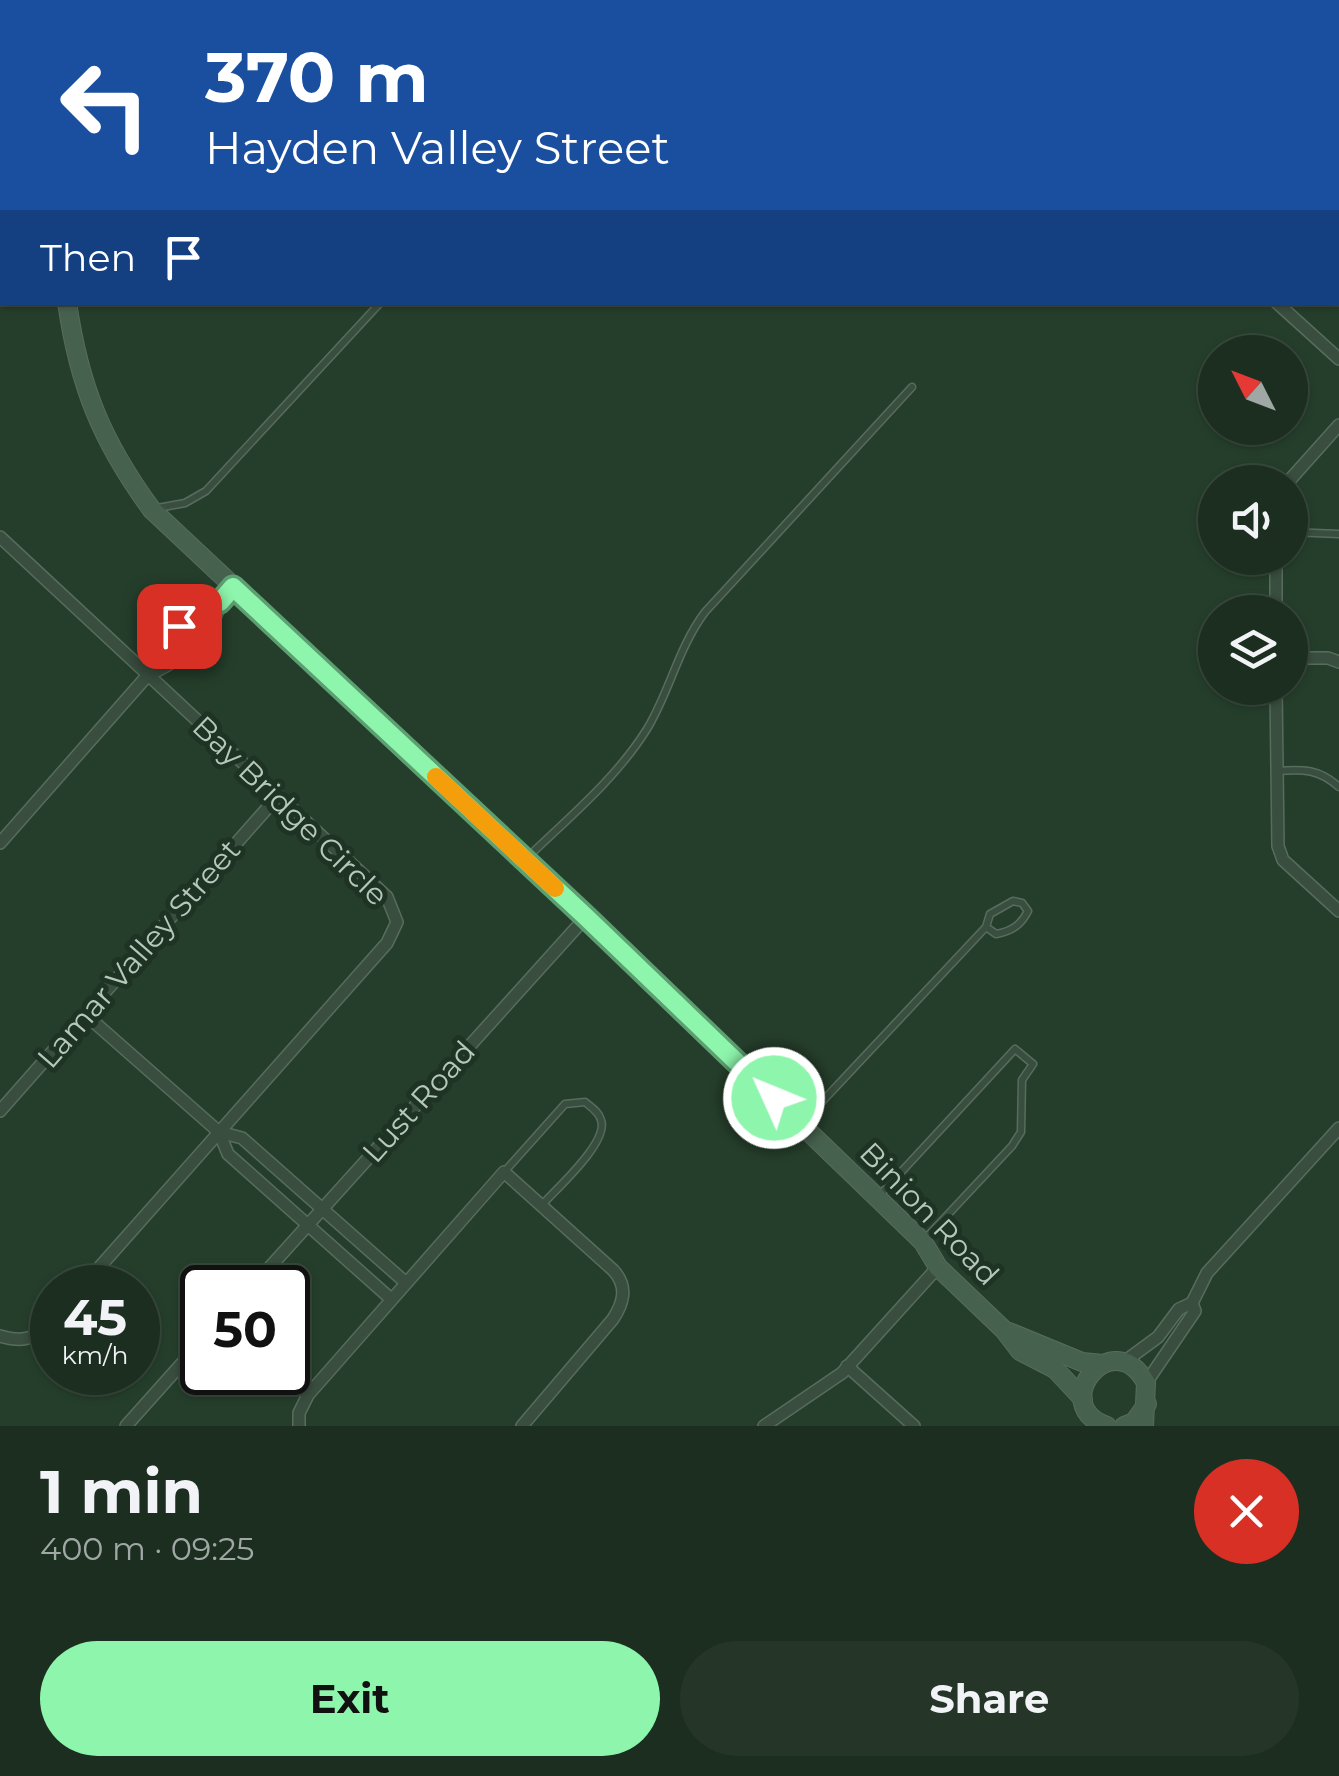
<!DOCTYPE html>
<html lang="en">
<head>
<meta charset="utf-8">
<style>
	:root { --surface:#1c2e20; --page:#253629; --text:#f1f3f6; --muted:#a0a8a5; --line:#3a4a3e; --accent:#8ef5ac }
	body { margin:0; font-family:Montserrat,sans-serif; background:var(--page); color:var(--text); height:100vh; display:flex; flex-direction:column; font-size:38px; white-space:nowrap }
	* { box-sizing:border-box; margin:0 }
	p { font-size:32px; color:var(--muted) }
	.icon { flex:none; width:55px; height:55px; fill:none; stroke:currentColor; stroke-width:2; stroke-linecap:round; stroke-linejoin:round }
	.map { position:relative; height:1426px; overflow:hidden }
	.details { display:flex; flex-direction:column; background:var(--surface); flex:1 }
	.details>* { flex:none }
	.top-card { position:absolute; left:0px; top:0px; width:1340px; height:305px; box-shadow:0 2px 8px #0004,0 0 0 2px var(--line); background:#1a4fa0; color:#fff; overflow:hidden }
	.needle { width:65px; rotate:312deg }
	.tools { position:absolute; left:1198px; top:335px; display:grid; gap:20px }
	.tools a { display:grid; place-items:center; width:110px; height:110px; border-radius:50%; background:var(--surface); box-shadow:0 2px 8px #0004,0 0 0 2px var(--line); font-size:50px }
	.speed { position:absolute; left:30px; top:1265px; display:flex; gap:20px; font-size:50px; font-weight:700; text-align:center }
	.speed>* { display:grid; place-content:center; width:130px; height:130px; border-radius:50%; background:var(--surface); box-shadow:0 2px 8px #0004,0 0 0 2px var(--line); line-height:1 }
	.speed small { font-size:25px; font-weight:400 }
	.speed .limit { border:5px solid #111; border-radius:15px; background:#fff; color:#111 }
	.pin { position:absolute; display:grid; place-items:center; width:85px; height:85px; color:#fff; margin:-42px; border-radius:20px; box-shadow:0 5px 15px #0006 }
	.me { position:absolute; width:110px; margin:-55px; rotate:314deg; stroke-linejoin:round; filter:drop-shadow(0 0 8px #0008) }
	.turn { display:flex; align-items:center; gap:35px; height:210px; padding:0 40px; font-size:45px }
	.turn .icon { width:130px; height:130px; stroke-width:2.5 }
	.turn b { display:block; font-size:70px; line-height:85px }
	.then { display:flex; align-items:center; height:95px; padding:0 40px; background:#0003; gap:20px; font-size:38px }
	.round { display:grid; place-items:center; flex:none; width:105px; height:105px; border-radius:52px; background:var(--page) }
	.summary { display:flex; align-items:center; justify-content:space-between; height:170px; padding:0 40px }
	h1 { font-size:60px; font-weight:700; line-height:75px }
	.cta { display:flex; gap:20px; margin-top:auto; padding:20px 40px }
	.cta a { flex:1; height:115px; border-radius:60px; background:var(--accent); color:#111; font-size:40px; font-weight:700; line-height:115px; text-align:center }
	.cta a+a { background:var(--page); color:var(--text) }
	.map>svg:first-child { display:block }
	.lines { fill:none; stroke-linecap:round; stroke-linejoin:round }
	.lane-casing { stroke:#576c5d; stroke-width:9 }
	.street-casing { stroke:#576c5d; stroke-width:14 }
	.secondary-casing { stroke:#576c5d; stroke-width:20 }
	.lane { stroke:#394e3f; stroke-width:6 }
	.street { stroke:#394e3f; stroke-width:11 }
	.secondary { stroke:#47614f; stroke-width:18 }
	.route-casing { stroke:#5c9f70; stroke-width:25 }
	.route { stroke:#8ef5ac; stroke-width:18 }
	.slow { stroke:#f59e0b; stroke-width:18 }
	.labels { text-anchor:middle; stroke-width:10; stroke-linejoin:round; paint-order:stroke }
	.street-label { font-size:30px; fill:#b5c9bb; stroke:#1e3324 }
</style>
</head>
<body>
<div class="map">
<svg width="1339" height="1426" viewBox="0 0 1339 1426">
	<rect width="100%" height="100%" fill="#253e2b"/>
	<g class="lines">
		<defs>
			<g id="lane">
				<polyline points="1079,0 1082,2"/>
				<polyline points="1338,232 1339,234"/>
				<polyline points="158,508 185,503 206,491 381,302"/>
				<polyline points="1290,532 1339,534"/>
				<path d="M 1277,771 C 1304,769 1319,769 1339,787"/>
				<path d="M 526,859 C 568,818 615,780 647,729 C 670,691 678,648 705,612 L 912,387"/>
				<path d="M 802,1123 L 986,927 L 996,934 C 1012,931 1021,925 1028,911 L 1022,903 L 1013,901 L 990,914 L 986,927"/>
				<path d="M 505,1171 L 565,1104 L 585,1102 C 591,1107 599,1112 601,1120 C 609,1142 557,1188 542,1205"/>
				<polyline points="878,1197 1015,1049 1033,1064 1022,1080 1021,1132 1012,1146 924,1240"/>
			</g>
			<g id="street">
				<polyline points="770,0 773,2"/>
				<polyline points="938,0 941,2"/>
				<polyline points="379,2 381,0"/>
				<polyline points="813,2 816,0"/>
				<polyline points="1276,302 1339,359"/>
				<polyline points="1288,482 1339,425"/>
				<polyline points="0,537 387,897 397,922 387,943 81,1288"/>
				<polyline points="1276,612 1276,558"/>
				<polyline points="1290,658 1328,658 1339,662"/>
				<path d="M 148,675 C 172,665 198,646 212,623 C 219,610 222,599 233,587"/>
				<polyline points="1276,688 1278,846 1283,860 1339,911"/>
				<polyline points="0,843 148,675 157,649 195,608 220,602"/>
				<polyline points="86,1015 219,1132 228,1154 391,1299"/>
				<polyline points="0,1111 278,796"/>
				<polyline points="219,1132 242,1138 405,1282"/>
				<polyline points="251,1288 586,917"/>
				<path d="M 0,1336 C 24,1343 36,1339 52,1320"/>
				<polyline points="1124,1362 1158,1337 1179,1309 1192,1303"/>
				<polyline points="847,1366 914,1426"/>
				<polyline points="1146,1383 1195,1311 1192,1303 1207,1273 1339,1128"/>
				<polyline points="126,1426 202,1341"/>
				<path d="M 299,1426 L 299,1413 L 308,1395 L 504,1172 L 613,1270 C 628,1286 624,1302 613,1319 L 522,1426"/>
				<polyline points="764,1426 842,1373 938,1267"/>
			</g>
			<g id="secondary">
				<polyline points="145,2 145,0"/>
				<path d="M 67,302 C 79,386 102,442 152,510 L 586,917 L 923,1242 L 938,1267 L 1004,1330 L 1020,1351 L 1055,1369 L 1083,1399"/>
				<polyline points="1009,1332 1082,1362 1103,1364"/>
				<path d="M 1107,1426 C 1046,1405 1113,1322 1146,1383 L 1144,1426"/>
				<polyline points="1124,1426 1134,1422 1147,1404"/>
			</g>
		</defs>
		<use href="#lane" class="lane-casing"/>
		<use href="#street" class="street-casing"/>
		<use href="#secondary" class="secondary-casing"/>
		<use href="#lane" class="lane"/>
		<use href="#street" class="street"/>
		<use href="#secondary" class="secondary"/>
	</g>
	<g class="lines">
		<defs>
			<polyline id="route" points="179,626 196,608 220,602 233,587 586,917 774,1098"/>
		</defs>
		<use href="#route" class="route-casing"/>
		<use href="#route" class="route"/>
		<polyline class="slow" points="436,777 555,888"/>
	</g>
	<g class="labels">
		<g class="street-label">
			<text transform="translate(290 811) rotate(44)" y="10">Bay Bridge Circle</text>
			<text transform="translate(139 954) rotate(-49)" y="10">Lamar Valley Street</text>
			<text transform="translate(419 1102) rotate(-48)" y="10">Lust Road</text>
			<text transform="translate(929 1214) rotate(46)" y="10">Binion Road</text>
		</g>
	</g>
</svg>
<div class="tools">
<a><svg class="needle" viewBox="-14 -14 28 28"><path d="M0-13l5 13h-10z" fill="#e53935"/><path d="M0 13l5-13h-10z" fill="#a0a8a5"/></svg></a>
<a><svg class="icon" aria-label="sound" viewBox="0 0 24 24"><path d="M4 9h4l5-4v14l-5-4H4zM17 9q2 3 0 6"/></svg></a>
<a><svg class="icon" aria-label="layers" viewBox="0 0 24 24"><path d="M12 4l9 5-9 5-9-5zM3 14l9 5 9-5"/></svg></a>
</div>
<div class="speed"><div>45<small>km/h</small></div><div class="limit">50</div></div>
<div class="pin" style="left:179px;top:626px;background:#d93025"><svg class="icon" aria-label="arrive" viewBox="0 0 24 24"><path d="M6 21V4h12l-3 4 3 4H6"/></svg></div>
<svg class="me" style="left:774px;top:1098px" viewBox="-20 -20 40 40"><circle r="17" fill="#8ef5ac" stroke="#fff" stroke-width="3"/><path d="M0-11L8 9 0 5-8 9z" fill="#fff"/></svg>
<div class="top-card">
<div class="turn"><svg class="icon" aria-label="left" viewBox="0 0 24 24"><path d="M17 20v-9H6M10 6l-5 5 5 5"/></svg><div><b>370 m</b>Hayden Valley Street</div></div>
<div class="then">Then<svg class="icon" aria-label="arrive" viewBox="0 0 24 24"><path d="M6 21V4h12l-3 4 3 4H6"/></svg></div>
</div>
</div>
<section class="details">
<div class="summary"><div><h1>1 min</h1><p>400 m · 09:25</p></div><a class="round" style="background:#d93025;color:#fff"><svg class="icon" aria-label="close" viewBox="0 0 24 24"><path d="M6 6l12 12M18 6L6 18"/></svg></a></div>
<div class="cta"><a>Exit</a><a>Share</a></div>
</section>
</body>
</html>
